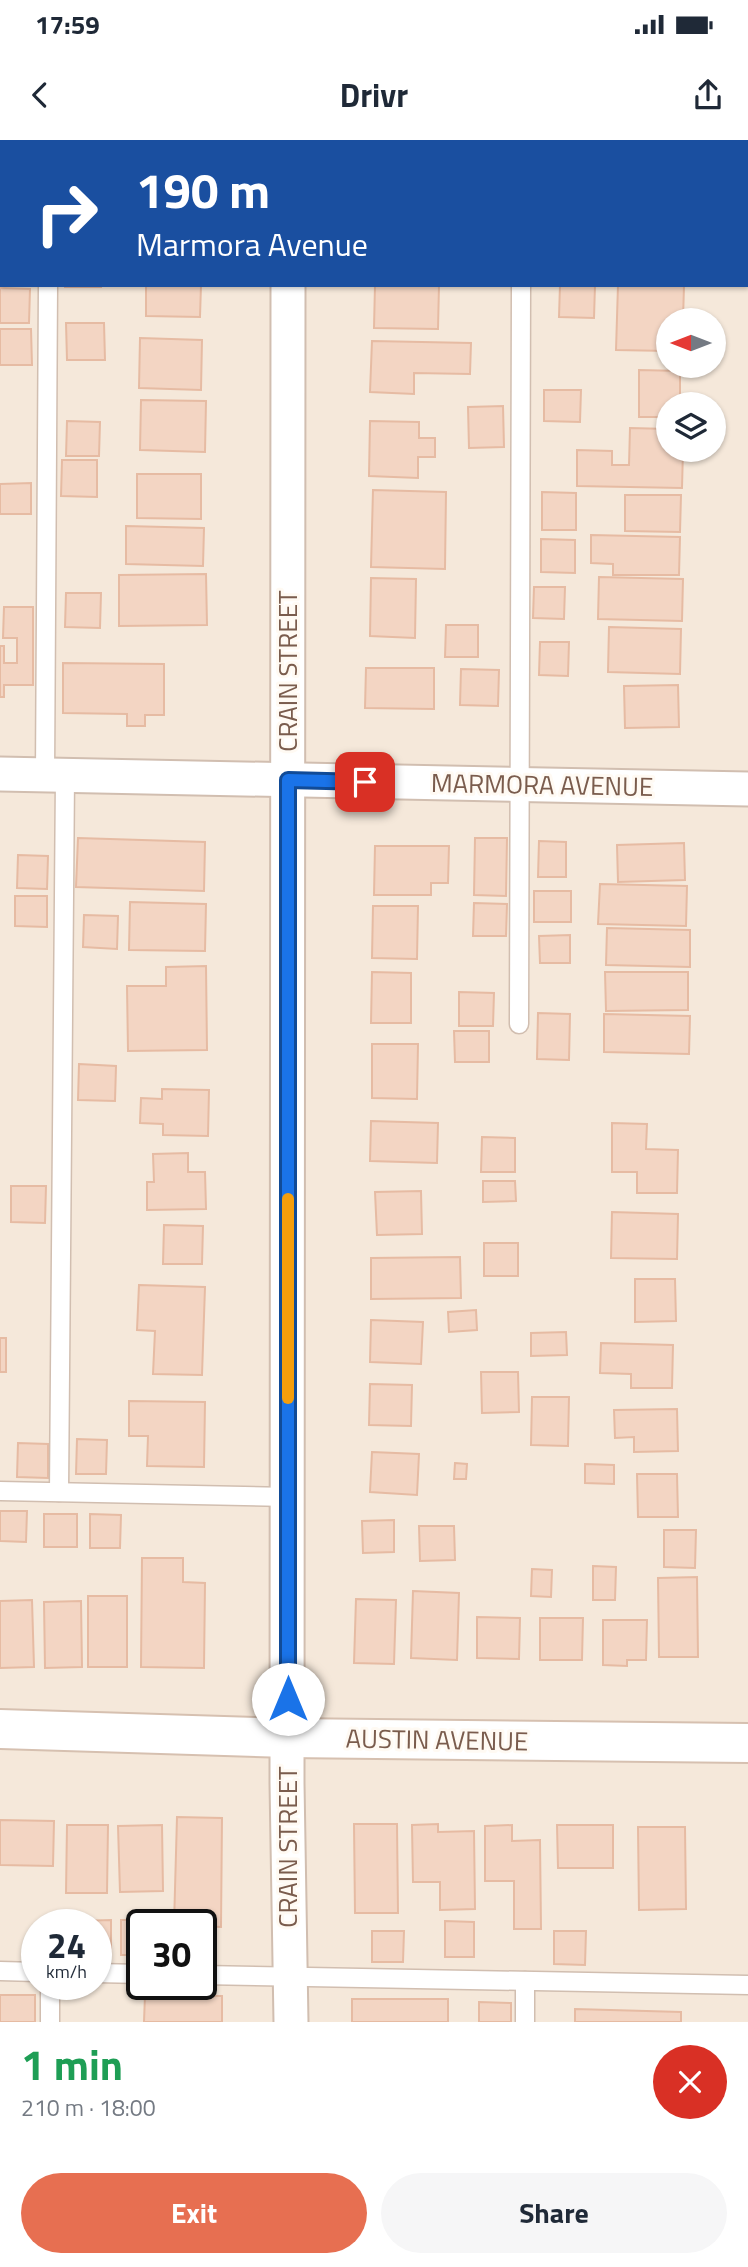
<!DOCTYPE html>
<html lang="en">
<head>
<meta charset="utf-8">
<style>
	:root { --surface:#fff; --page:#f6f6f7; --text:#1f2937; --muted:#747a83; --accent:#e76f51 }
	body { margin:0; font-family:"Titillium Web",sans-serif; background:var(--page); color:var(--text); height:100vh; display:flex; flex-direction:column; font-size:26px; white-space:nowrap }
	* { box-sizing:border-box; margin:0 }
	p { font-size:23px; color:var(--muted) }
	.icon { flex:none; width:38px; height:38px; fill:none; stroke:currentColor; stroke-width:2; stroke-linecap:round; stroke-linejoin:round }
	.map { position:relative; height:1882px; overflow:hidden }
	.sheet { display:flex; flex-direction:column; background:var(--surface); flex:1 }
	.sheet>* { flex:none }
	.top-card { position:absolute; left:0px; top:0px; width:749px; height:147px; box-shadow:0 2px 5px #0004; background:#1a4fa0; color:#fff; overflow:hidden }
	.needle { width:46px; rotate:270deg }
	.tools { position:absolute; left:656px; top:168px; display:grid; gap:14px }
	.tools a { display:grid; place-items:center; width:70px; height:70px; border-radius:50%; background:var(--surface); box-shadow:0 2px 5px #0004; font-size:35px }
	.speed { position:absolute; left:21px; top:1769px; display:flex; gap:14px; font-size:35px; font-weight:700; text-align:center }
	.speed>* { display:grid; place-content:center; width:91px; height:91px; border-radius:50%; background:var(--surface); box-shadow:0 2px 5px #0004; line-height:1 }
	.speed small { font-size:18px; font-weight:400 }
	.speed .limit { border:4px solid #111; border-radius:10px; background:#fff; color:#111 }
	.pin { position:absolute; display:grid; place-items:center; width:60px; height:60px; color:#fff; margin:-30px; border-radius:14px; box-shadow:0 4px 10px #0006 }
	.me { position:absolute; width:77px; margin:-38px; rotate:0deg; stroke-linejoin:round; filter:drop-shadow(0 0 5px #0008) }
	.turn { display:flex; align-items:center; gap:24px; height:147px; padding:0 21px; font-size:32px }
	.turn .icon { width:91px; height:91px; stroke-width:2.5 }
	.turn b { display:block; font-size:49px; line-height:60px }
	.round { display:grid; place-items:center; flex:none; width:74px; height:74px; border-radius:37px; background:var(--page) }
	.headline { display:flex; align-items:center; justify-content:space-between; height:119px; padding:0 21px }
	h1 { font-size:42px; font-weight:700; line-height:52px; color:#1e9e55 }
	.cta { display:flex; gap:14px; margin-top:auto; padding:14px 21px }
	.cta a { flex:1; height:80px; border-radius:42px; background:var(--accent); color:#fff; font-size:28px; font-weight:700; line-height:80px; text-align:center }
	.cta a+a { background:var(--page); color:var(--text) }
	.status { display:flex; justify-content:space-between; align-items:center; height:49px; padding:0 35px; background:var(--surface); direction:ltr }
	.status svg { height:19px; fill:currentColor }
	header { display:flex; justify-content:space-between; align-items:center; height:91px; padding:0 21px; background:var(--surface); font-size:32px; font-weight:700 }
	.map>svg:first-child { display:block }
	.residential { fill:#f5e8da; fill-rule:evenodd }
	.building { fill:#f3d5c3; stroke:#e6bba3; stroke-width:2 }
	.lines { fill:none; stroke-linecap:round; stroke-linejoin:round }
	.lane-casing { stroke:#d1beb0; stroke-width:21 }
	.street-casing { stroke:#d1beb0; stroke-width:37 }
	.secondary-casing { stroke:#d6c0b0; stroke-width:42 }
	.lane { stroke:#fff; stroke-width:18 }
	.street { stroke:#fff; stroke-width:33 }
	.secondary { stroke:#fff; stroke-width:38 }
	.route-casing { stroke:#114b97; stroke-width:18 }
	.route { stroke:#1a73e8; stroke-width:12 }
	.slow { stroke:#f59e0b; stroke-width:12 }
	.labels { text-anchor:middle; stroke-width:6; stroke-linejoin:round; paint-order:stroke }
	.street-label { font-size:26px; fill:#7a5c4d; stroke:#fffaf3 }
</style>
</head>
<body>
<div class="status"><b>17:59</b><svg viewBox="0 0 49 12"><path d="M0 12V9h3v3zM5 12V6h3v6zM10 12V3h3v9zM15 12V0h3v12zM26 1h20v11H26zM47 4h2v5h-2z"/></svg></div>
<header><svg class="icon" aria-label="back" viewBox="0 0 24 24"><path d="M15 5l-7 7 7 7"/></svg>Drivr<svg class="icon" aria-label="share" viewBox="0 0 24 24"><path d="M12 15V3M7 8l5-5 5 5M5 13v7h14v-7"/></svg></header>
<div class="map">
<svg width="748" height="1882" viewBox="0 0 748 1882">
	<rect width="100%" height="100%" fill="#fdf6ec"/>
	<path class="residential" d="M 0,0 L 748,0 L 748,1882 L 0,1882 ZM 2,2 L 747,2 L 747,145 L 2,145 ZM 668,180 L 714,180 L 714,226 L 668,226 ZM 668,264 L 714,264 L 714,310 L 668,310 ZM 37,1785 L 96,1785 L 96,1844 L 37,1844 ZM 142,1785 L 201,1785 L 201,1844 L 142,1844 Z"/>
	<g class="building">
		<polygon points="64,0 100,0 99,2 64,2"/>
		<polygon points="154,0 202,0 154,2"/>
		<rect x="65" y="145" width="36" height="2"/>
		<polygon points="146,145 201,145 200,177 146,176"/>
		<polygon points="375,145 439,145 438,189 374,188"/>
		<polygon points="560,145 595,145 594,178 559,177"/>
		<polygon points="618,145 684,145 683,180 668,180 668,211 616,210"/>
		<polygon points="0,148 30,149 29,183 0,183"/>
		<polygon points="66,183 104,183 105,220 67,220"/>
		<polygon points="0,189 31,189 32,225 0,225"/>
		<polygon points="140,198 202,200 201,250 139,248"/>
		<polygon points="372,201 471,203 470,234 414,233 414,254 370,252"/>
		<polygon points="639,230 680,231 680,264 668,264 668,277 639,277"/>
		<polygon points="544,250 581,250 580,282 544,281"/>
		<polygon points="141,260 206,261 205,312 140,310"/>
		<polygon points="503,266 504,307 469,308 468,267"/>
		<polygon points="67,281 100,282 99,316 66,316"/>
		<polygon points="370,281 419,282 419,298 435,298 435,317 418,317 418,338 369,336"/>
		<polygon points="630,288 668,289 668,310 683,310 682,348 577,346 577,310 612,311 612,325 629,325"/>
		<polygon points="62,320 97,320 97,357 61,356"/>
		<polygon points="137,334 201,334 201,379 137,378"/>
		<polygon points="31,343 31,374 0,374 0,344"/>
		<polygon points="373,350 446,352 445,429 371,427"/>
		<polygon points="542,352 576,353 576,390 542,390"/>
		<polygon points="625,355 681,355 680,392 625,391"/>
		<polygon points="126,386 204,388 203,426 126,424"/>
		<polygon points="591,395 680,397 679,435 613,435 613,424 591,423"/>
		<polygon points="541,399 575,400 575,433 541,432"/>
		<polygon points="206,434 207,485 119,486 119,435"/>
		<polygon points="599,437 683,439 682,481 598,479"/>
		<polygon points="371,438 416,439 415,498 370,496"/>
		<polygon points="534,447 565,447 564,479 533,478"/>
		<polygon points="66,453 101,453 100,488 65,487"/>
		<polygon points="4,467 33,467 33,545 4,545 4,557 0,557 0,506 4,506 4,523 17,523 17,498 3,498"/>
		<polygon points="446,485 478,485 478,517 445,517"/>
		<polygon points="609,487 681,489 680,534 608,532"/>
		<polygon points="540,502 569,502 568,536 539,535"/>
		<polygon points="63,523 164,524 164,575 145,575 145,586 127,586 127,574 63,573"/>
		<polygon points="366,528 434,528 434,569 365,568"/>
		<polygon points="461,529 499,530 498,566 460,565"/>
		<polygon points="678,545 679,587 625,588 624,546"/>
		<polygon points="78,698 205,702 204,751 76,747"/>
		<polygon points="475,698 507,698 506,756 474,755"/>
		<polygon points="539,701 566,702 566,737 538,737"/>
		<polygon points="684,703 685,740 618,742 617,705"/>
		<polygon points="375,706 449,706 448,743 431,743 431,755 374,755"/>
		<polygon points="18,715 48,716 47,749 17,748"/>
		<polygon points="600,744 687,746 686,786 598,784"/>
		<rect x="534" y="751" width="37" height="31"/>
		<polygon points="15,756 47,756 47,787 15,786"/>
		<polygon points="130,762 206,764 205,811 129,810"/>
		<polygon points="474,763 507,764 506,796 473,796"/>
		<polygon points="373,766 418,766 417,819 372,818"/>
		<polygon points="84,775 118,776 117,809 83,807"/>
		<polygon points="607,788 690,790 690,827 606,825"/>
		<polygon points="570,795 570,823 540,823 539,796"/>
		<polygon points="206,826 207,910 128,911 127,846 166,846 166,827"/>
		<polygon points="372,832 411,833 411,883 371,883"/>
		<polygon points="605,832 688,832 688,870 606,871"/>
		<polygon points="459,852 494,853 493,886 459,886"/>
		<polygon points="538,873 570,874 569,920 537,919"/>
		<polygon points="604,874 690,876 689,914 604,912"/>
		<polygon points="454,891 489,891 489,922 455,922"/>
		<polygon points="372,904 418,904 417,959 372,958"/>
		<polygon points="79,924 116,926 115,961 78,960"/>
		<polygon points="162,949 209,950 208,996 163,995 163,984 140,983 141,958 162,959"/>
		<polygon points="371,981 438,983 437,1023 370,1021"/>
		<polygon points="612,983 647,984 646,1009 678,1010 677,1053 637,1053 637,1032 612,1032"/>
		<polygon points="482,997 515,998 515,1032 481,1032"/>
		<polygon points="188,1013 188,1032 205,1032 206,1069 147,1070 147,1042 154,1042 153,1014"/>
		<polygon points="483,1041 515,1041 516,1061 483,1062"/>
		<polygon points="11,1046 46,1046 45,1083 11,1082"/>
		<polygon points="421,1051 422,1094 377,1095 375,1052"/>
		<polygon points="612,1072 678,1074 677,1119 611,1118"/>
		<polygon points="164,1085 203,1086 202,1124 163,1124"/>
		<rect x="484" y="1103" width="34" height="33"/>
		<polygon points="460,1117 461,1158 371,1159 371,1118"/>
		<polygon points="635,1139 675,1139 676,1181 635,1182"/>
		<polygon points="139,1145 205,1147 202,1235 153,1234 155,1191 137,1190"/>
		<polygon points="476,1170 477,1190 449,1192 448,1172"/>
		<polygon points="371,1180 423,1182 421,1224 370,1222"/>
		<polygon points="566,1192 567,1215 531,1216 531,1193"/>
		<rect x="0" y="1198" width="6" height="34"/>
		<polygon points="601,1203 673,1205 672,1248 631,1248 631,1234 600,1233"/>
		<polygon points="481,1232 518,1232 519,1272 482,1273"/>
		<polygon points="370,1244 412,1245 411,1286 369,1285"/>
		<polygon points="532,1257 569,1257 568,1306 531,1305"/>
		<polygon points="129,1261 205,1262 204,1327 147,1326 148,1296 129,1296"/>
		<polygon points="677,1269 678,1311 634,1312 634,1297 615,1298 614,1270"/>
		<polygon points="77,1299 107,1300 106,1334 76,1334"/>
		<polygon points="18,1303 48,1304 48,1338 17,1337"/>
		<polygon points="372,1312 419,1314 417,1355 370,1352"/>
		<polygon points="455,1323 467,1324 466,1339 454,1339"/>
		<polygon points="585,1324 614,1325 614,1344 585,1343"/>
		<polygon points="637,1334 677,1334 678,1377 638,1377"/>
		<polygon points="0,1371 27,1371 26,1402 0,1401"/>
		<rect x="44" y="1374" width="33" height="33"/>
		<polygon points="90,1374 121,1375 120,1408 90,1408"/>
		<polygon points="394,1380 394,1412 363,1413 362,1381"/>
		<polygon points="419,1386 454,1386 455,1420 420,1421"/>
		<polygon points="664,1390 696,1390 695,1428 664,1427"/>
		<polygon points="142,1418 183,1418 183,1442 205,1443 204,1528 141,1527"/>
		<polygon points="593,1426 616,1427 615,1460 593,1460"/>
		<polygon points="532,1429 552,1430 551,1457 531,1456"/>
		<polygon points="697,1437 698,1517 659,1517 658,1438"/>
		<polygon points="413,1451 459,1453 457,1520 411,1518"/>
		<rect x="88" y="1456" width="39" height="71"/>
		<polygon points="356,1459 396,1460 394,1524 354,1523"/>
		<polygon points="32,1460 34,1527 0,1528 0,1461"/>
		<polygon points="81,1461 82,1527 45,1528 44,1462"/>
		<polygon points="477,1477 520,1478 519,1519 477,1518"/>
		<polygon points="540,1478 583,1478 582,1520 540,1520"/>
		<polygon points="603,1480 647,1480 646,1520 627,1520 627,1526 603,1525"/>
		<polygon points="177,1677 222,1678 221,1787 174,1785"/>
		<polygon points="0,1680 54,1681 53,1726 0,1725"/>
		<polygon points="354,1684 397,1684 398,1773 355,1773"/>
		<polygon points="438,1684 438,1692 474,1691 475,1769 440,1770 440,1742 413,1742 412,1685"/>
		<polygon points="67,1685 108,1685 107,1753 66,1753"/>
		<polygon points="162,1685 163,1751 120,1752 118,1686"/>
		<polygon points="512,1685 512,1701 540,1700 541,1789 514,1789 514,1741 485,1741 485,1686"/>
		<polygon points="557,1685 613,1685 613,1728 558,1728"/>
		<polygon points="638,1687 685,1687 686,1769 639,1770"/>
		<polygon points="111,1780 111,1814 96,1815 96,1785 77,1785 77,1781"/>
		<polygon points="121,1780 156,1780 156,1785 142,1785 142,1815 121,1815"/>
		<polygon points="445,1781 474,1782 474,1817 445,1817"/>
		<polygon points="372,1791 404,1791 403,1822 372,1822"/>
		<polygon points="554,1791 586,1791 585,1825 554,1824"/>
		<rect x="0" y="1855" width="35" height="27"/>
		<polygon points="145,1855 222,1856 222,1882 144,1882"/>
		<rect x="352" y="1859" width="96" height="23"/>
		<polygon points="479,1862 511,1863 511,1882 479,1882"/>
		<polygon points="575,1869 681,1872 681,1882 575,1882"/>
	</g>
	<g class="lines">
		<defs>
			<g id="lane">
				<polyline points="49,2 49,0"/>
				<polyline points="521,2 521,0"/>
				<polyline points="45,635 48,145"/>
				<polyline points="519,884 521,145"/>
				<polyline points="0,1351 288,1357"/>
				<polyline points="59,1352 65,636"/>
				<polyline points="0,1831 37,1832"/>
				<polyline points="96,1833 142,1834"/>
				<polyline points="201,1835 748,1845"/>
				<polyline points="525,1841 525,1882"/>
				<polyline points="50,1844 50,1882"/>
			</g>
			<g id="street">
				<polyline points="288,0 288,2"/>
				<polyline points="288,145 287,1643 291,1882"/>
				<polyline points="0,634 748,649"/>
			</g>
			<polyline id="secondary" points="0,1589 288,1598 748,1603"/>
		</defs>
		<use href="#lane" class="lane-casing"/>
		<use href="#street" class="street-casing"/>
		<use href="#secondary" class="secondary-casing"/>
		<use href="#lane" class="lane"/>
		<use href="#street" class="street"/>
		<use href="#secondary" class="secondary"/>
	</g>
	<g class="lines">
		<defs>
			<polyline id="route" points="288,1559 288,640 365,642"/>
		</defs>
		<use href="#route" class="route-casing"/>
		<use href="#route" class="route"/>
		<polyline class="slow" points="288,1258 288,1059"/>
	</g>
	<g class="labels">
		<g class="street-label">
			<text transform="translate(288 531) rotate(-90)" y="9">CRAIN STREET</text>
			<text transform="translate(542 645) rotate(1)" y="9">MARMORA AVENUE</text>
			<text transform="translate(437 1600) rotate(1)" y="9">AUSTIN AVENUE</text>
			<text transform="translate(288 1707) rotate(-90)" y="9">CRAIN STREET</text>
		</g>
	</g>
</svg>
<div class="tools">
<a><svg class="needle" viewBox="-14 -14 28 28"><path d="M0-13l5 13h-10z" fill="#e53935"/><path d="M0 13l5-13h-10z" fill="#747a83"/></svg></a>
<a><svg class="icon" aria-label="layers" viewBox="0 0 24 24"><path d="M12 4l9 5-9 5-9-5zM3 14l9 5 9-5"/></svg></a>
</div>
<div class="speed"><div>24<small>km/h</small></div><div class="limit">30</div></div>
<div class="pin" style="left:365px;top:642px;background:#d93025"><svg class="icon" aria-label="arrive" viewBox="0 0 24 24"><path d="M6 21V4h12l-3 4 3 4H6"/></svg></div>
<svg class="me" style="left:288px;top:1559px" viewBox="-20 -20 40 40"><circle r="19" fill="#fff"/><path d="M0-13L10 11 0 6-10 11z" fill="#1a73e8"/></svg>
<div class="top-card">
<div class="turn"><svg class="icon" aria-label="right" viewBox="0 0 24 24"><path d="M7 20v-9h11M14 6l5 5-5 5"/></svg><div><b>190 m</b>Marmora Avenue</div></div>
</div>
</div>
<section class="sheet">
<div class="headline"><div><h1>1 min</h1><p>210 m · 18:00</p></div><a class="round" style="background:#d93025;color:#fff"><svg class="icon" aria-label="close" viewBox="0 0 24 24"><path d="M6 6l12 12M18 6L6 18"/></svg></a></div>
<div class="cta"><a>Exit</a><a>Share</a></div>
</section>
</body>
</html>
